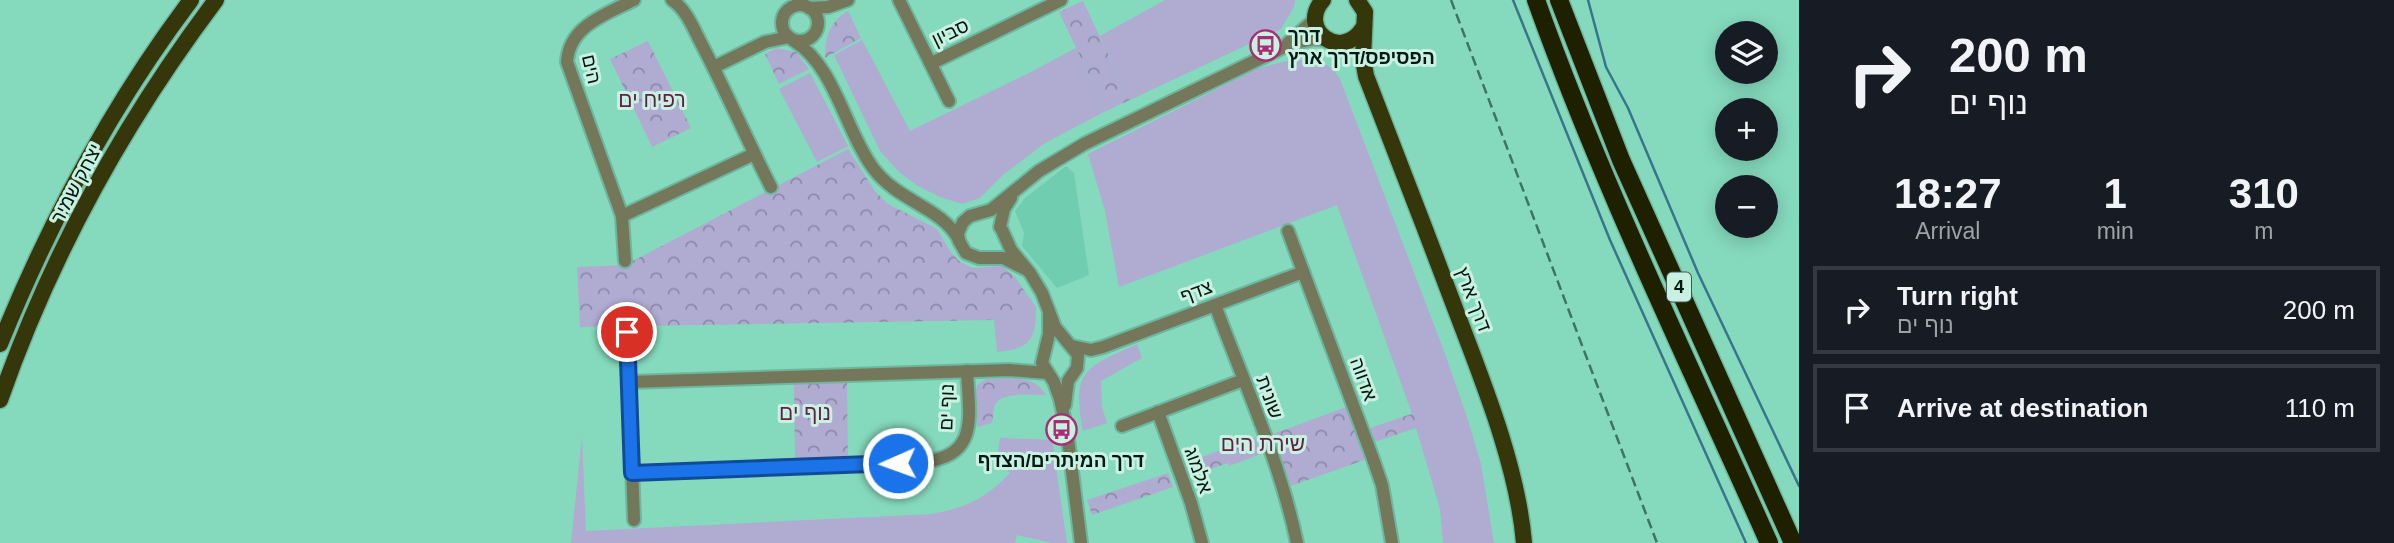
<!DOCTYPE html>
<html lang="en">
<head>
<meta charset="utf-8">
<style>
	:root { --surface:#171b24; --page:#242831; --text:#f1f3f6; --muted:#9ea1a6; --line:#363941 }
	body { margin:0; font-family:Arial,Heebo,sans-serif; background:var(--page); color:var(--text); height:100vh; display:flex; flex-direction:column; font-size:26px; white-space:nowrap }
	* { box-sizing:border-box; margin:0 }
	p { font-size:23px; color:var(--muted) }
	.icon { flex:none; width:38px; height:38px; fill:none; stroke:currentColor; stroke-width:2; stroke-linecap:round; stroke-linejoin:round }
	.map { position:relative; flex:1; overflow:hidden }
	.panel { display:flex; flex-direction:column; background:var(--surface); width:595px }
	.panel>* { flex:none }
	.hud { background:#171b24; color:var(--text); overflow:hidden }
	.fabs { position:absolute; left:1715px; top:21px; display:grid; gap:14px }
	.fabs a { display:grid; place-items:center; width:63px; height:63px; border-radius:50%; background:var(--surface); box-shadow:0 4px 18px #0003; font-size:35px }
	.pin { position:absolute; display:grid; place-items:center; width:60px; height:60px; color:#fff; margin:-30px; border:4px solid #fff; border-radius:50%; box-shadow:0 2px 7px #0007 }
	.me { position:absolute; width:77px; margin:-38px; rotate:268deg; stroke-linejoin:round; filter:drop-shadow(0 0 5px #0008) }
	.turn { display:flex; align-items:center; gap:24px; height:147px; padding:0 35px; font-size:32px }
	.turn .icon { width:91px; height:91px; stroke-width:2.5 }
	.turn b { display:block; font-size:49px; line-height:60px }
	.eta { display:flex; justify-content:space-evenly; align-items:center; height:119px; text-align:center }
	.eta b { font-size:42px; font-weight:700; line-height:49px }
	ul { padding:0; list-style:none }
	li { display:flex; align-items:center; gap:21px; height:88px; margin:0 14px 10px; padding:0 21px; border:4px solid var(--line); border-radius:0px }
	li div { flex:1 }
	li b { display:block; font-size:26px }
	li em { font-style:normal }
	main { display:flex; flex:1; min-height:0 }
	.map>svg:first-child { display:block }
	.built { fill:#70cdaf }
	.grass { fill:#afabd1 }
	.forest { fill:url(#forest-crowns) }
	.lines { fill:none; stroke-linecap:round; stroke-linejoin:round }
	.stream { stroke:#38758a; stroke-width:2.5 }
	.minor-casing { stroke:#6db79e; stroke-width:16 }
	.major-casing { stroke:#6db79e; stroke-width:19 }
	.highway-casing { stroke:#6db79e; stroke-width:21 }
	.minor { stroke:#75775b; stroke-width:12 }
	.major { stroke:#35360a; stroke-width:16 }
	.highway { stroke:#1f2000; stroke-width:18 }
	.rail { stroke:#3f7463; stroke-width:2.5; stroke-dasharray:10 5; stroke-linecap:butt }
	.route-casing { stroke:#114b97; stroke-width:18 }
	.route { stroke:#1a73e8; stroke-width:12 }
	.labels { text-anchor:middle; stroke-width:6; stroke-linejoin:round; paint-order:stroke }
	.shield { fill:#c9f1e2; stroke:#3c5a50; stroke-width:2 }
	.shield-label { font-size:18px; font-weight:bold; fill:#001912 }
	.street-label { font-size:19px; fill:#001912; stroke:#c9f1e2 }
	.poi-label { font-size:19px; font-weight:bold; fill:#001912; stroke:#c9f1e2; text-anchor:start }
	.neighbourhood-label { font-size:21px; fill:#602143; stroke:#c9f1e2 }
</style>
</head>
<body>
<main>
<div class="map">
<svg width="1799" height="543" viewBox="0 0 1799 543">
	<defs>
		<pattern id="forest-crowns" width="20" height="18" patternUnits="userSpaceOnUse" patternTransform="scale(1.75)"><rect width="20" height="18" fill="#afabd1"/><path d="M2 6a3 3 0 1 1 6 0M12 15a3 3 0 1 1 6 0" fill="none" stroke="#8c8aa8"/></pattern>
	</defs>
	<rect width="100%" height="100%" fill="#85dabd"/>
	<polygon class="built" points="1066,166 1074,173 1089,275 1057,288 1022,246 1024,233 1015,211 1025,198"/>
	<g class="grass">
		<polygon points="1165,0 1295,0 1294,7 1281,29 1130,100 1100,36"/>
		<polygon points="862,40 910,131 1029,73 1076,48 1106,111 1045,143 1004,174 980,198 962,204 940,197 918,186 899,172 880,151 834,55"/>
		<path d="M 1291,60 C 1313,61 1328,58 1340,79 L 1444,351 L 1468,420 L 1481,464 L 1494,543 L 1443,543 L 1440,509 L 1411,411 L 1337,205 L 1119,287 L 1105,211 L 1088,154 L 1259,68 Z"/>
		<polygon points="810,73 848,146 817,162 779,89"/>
		<path d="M 1036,307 C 1036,339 1031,349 997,352 L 994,320 Z"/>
		<path d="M 1137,344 L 1142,358 L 1101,381 L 1102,407 L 1107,423 L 1083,431 C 1072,370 1084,368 1137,344 Z"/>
		<path d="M 582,436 L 586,531 L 932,514 C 967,507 985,499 1010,473 L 997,460 L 1000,438 L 1052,440 L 1067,543 L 1052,543 L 1017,535 L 1015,543 L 571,543 Z"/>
	</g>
	<g class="forest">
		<polygon points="1083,1 1130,100 1106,111 1059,12"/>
		<path d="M 848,11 L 861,38 L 825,58 C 825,38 829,22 848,11 Z"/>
		<polygon points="648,41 691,128 652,147 610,59"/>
		<polygon points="776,48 796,52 809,69 779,84 765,54"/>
		<polygon points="848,149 875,191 888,204 937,229 950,251 959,261 972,268 1002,266 1015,277 1036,307 994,320 580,327 577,267 625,265"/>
		<polygon points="847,379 848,461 795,462 794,380"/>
		<path d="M 986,379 C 1007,379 1034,373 1046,395 C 1033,395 1002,391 995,405 C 993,410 993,418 992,423 L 977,427 L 976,390 L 977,385 Z"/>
		<polygon points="1349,406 1367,459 1291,486 1273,434"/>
		<polygon points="1414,413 1419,427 1375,442 1370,428"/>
		<polygon points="1255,437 1261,454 1229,466 1228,463 1191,476 1186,463"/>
		<polygon points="1168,473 1173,487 1092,515 1087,500"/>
	</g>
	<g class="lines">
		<g class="stream">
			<polyline points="1513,0 1610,240 1746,543"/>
			<polyline points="1588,0 1606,67 1628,108 1698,273 1799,486"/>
		</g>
		<defs>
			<g id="minor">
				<path d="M 672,0 C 687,10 694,30 702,45 C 726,91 747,140 771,187"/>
				<polyline points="899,0 949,101"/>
				<circle cx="800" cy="23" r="18"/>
				<polyline points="809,8 828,7 848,0"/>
				<path d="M 794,41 C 835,66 845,130 873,168 C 898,202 942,207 959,240"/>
				<polyline points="1288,43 1315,19"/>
				<polyline points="932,63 1061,0"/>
				<polyline points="714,67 765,42 789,37"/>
				<polyline points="622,216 754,154"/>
				<polyline points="1000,227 1004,209 1011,198"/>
				<polyline points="1002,230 1011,250 1030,273 1042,293 1055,327 1078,355 1077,368 1068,381 1065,405"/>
				<polyline points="1288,231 1372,456 1382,485 1392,543"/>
				<path d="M 625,261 L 622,216 L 567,62 C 569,26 606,14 634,0"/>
				<polyline points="1027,270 1003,258 979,258 966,253 959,241 958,233 963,222 970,216 991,210 1039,171 1084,144 1290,44 1314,39 1327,40"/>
				<path d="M 1215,305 C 1244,383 1280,461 1297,543"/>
				<polyline points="1049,311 1049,334 1042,363 1054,382 1060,399 1067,431 1081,543"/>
				<polyline points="627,332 634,520"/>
				<polyline points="1072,346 1091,350 1103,347 1303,272"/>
				<polyline points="629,382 1009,370 1047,373"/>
				<polyline points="1158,412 1191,503 1202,543"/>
				<polyline points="1122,426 1243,380"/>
				<path d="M 632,473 L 922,462 C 980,457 969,416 967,371"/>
			</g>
			<g id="major">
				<path d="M 1323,0 C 1297,29 1341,63 1363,28"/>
				<path d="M 1357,0 L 1365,12 L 1363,59 L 1366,76 C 1398,159 1430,241 1461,324 C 1487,392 1518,471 1524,543"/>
				<path d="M 0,344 C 49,223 112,105 191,0"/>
				<path d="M 0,400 C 50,257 125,121 216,0"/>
			</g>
			<g id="highway">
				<path d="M 1536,0 C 1602,185 1689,363 1769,543"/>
				<polyline points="1559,0 1621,160 1793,543"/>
			</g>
		</defs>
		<use href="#minor" class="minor-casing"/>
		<use href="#major" class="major-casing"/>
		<use href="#highway" class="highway-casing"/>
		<use href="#minor" class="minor"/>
		<use href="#major" class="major"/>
		<use href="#highway" class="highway"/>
		<polyline class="rail" points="1451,0 1657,543"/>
	</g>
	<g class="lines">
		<defs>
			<polyline id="route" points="627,332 632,473 898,463"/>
		</defs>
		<use href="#route" class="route-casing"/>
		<use href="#route" class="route"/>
	</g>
	<defs>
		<symbol id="bus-ring" viewBox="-11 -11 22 22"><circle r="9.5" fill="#c9f1e2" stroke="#ad2a75" stroke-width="1.5"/><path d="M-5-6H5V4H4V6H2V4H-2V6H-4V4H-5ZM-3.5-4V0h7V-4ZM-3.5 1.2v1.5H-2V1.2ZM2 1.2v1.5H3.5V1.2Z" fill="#ad2a75"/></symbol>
	</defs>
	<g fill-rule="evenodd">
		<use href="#bus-ring" x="1248" y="28" width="35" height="35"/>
		<use href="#bus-ring" x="1044" y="412" width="35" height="35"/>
	</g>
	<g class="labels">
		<rect class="shield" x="1667" y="272.5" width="24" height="29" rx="5"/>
		<g class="shield-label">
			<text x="1679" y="293">4</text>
		</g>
		<g class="street-label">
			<text transform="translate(950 32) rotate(-26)" y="7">סביון</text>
			<text transform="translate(592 69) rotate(77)" y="7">הים</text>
			<text transform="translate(76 183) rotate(-62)" y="7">יצחק שמיר</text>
			<text transform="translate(1196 291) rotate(-20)" y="7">צדף</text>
			<text transform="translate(1474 299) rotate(69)" y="7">דרך ארץ</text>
			<text transform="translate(1364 379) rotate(70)" y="7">אדווה</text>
			<text transform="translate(1270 397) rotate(70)" y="7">שונית</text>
			<text transform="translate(946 407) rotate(-88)" y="7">נוף ים</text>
			<text transform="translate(1199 470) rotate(70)" y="7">אלמוג</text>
		</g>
		<g class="poi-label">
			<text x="1288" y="42">דרך<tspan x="1288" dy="22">הפסיפס/דרך ארץ</tspan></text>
			<text x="1061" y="467" text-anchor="middle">דרך המיתרים/הצדף</text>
		</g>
		<g class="neighbourhood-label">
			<text x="652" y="107">רפיח ים</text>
			<text x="805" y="420">נוף ים</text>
			<text x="1263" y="451">שירת הים</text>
		</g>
	</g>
</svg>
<div class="fabs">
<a><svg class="icon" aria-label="layers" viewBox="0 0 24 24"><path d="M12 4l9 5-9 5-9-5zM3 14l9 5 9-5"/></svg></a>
<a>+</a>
<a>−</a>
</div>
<div class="pin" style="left:627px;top:332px;background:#d93025"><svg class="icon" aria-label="arrive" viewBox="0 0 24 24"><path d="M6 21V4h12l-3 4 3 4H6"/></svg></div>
<svg class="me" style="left:898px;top:463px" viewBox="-20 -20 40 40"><circle r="17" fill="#1a73e8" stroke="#fff" stroke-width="3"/><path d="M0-11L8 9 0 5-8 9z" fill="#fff"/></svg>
</div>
<section class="panel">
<div class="hud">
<div class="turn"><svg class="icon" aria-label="right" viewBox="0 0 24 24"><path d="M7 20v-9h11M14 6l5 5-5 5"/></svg><div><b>200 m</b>נוף ים</div></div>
</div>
<div class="eta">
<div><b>18:27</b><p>Arrival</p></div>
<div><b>1</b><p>min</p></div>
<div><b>310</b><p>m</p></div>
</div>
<ul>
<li><svg class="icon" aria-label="right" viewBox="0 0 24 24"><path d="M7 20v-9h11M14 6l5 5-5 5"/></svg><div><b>Turn right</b><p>נוף ים</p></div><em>200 m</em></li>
<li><svg class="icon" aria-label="arrive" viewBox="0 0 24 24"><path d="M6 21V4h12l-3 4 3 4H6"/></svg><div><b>Arrive at destination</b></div><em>110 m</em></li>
</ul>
</section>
</main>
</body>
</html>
